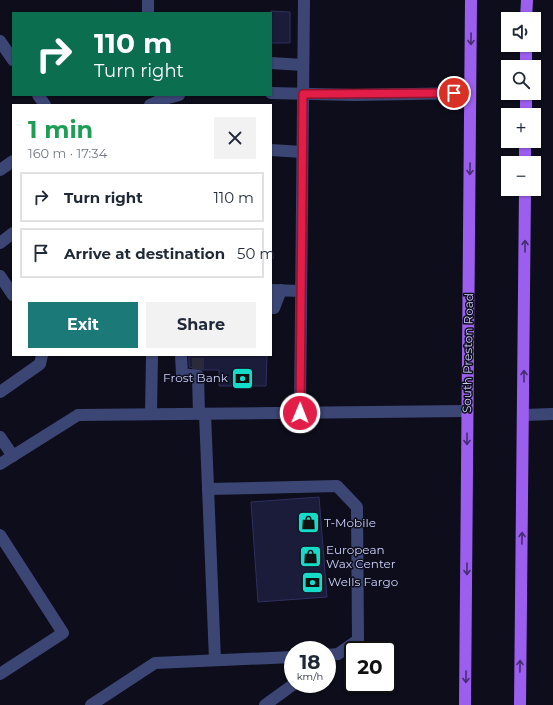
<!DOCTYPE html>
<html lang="en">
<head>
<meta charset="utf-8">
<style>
	:root { --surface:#fff; --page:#f2f2f3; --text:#1f2937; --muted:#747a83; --line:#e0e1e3; --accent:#1b7978 }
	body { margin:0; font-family:Montserrat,sans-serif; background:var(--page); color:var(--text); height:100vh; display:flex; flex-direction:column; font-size:15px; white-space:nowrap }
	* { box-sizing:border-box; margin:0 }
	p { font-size:13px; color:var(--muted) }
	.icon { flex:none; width:22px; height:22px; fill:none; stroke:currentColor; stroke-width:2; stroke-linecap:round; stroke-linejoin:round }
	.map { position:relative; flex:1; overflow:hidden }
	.drawer { position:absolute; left:12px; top:104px; width:260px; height:252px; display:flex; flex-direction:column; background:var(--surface); border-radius:0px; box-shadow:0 1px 3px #0004 }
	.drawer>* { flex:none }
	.hud { position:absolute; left:12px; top:12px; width:260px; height:84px; border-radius:0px; box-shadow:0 1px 3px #0004; background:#0b6e4f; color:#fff; overflow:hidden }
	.fabs { position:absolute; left:501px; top:12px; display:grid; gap:8px }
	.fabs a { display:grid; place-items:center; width:40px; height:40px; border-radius:0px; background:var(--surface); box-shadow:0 1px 3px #0004; font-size:20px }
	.speed { position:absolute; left:284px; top:641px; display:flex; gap:8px; font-size:20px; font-weight:700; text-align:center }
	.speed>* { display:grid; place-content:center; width:52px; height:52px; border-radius:50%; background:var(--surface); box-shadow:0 1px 3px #0004; line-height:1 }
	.speed small { font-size:10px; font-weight:400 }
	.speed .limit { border:2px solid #111; border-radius:6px; background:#fff; color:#111 }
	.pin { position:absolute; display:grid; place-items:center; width:34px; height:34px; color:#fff; margin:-17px; border:2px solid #fff; border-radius:50%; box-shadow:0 1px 4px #0007 }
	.me { position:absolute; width:44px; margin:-22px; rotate:1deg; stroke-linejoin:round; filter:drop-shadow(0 0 3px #0008) }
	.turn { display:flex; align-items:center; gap:14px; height:84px; padding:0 16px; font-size:18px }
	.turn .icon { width:52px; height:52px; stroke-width:2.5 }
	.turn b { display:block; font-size:28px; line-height:34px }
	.round { display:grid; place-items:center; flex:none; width:42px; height:42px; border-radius:0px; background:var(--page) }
	.summary { display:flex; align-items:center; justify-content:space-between; height:68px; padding:0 16px }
	h1 { font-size:24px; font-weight:700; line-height:30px; color:#1e9e55 }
	.primary-button { display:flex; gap:8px; margin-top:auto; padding:8px 16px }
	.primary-button a { flex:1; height:46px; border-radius:0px; background:var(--accent); color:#fff; font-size:16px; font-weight:700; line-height:46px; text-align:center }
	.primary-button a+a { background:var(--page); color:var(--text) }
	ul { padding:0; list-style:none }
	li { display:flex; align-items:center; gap:12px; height:50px; margin:0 8px 6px; padding:0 8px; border:2px solid var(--line); border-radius:0px }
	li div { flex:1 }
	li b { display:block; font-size:15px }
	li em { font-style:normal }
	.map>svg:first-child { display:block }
	.building { fill:#1b1b3a; stroke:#2f2f63 }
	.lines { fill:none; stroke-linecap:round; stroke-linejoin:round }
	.minor-tunnel { stroke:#2a2a3c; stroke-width:12; stroke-dasharray:12 6; stroke-linecap:butt }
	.minor { stroke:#3c4675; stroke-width:12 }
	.major { stroke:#9c5eef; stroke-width:12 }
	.oneway { stroke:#462d70 }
	.route-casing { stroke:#92132f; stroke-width:10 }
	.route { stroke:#e11d48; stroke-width:7 }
	.labels { text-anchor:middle; stroke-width:3; stroke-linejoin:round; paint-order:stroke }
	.street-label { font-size:12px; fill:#ccd0fa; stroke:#0d0d1b }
	.poi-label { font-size:12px; fill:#ccd0fa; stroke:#0d0d1b; text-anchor:start }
</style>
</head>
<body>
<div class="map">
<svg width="553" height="705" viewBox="0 0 553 705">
	<rect width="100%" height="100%" fill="#0d0d1b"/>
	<g class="building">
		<polygon points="271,11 290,12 290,43 271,43"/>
		<polygon points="189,355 267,355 266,386 219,386 219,370 202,370 189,367"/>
		<polygon points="319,497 327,597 258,602 251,502"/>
	</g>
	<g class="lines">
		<polyline class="minor-tunnel" points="198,370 198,355"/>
		<g class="minor">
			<polyline points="148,0 148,13"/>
			<polyline points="0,41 13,60"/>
			<polyline points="271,63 303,65"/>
			<polyline points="271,93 354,95 470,93"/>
			<polyline points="38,95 45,105"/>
			<polyline points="150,105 161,100 179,95"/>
			<polyline points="271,150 302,152"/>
			<polyline points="0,170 13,161"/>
			<polyline points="0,243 13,233"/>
			<polyline points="0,276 13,295"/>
			<polyline points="271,290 301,291"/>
			<polyline points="271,308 274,308 281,290"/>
			<polyline points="181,355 182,374 198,376 199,414"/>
			<polyline points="0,392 40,364 42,355"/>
			<polyline points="300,413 304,0"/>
			<polyline points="151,414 152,355"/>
			<polyline points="205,414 215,660"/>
			<polyline points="523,415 553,414"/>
			<polyline points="0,437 13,456"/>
			<polyline points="0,464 78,415 467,411"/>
			<polyline points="208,489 337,486 357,507 358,640 338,654 327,655"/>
			<polyline points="0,535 63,633 0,674"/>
			<polyline points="91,705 155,663 293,657"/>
			<polyline points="265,705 294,684"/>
		</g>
		<g class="major">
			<polyline points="526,19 527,0"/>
			<polyline points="526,67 526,45"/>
			<polyline points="526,115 526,93"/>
			<polyline points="525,163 525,141"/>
			<polyline points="465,705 471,0"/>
			<polyline points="520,705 525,189"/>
		</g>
	</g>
	<defs><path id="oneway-shaft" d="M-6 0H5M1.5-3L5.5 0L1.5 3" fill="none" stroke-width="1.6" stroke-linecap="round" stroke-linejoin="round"/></defs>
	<g class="oneway">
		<use href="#oneway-shaft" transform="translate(471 39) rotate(91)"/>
		<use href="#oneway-shaft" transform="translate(470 169) rotate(91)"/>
		<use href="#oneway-shaft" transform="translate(525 246) rotate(-90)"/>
		<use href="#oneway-shaft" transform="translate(524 376) rotate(-90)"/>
		<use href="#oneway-shaft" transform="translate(467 439) rotate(90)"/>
		<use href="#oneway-shaft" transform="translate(522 538) rotate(-89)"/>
		<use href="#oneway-shaft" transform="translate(467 569) rotate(90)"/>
		<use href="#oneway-shaft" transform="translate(520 666) rotate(-89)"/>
		<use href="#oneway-shaft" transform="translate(466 677) rotate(91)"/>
	</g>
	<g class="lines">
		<defs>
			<polyline id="route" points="300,413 303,94 454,93"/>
		</defs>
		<use href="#route" class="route-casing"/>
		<use href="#route" class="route"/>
	</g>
	<defs>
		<symbol id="bank-square" viewBox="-11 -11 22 22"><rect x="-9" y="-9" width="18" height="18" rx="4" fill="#16dbc8" stroke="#0d0d1b"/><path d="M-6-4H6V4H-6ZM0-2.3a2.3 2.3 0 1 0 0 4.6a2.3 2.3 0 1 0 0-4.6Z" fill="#111"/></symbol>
		<symbol id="shop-square" viewBox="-11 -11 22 22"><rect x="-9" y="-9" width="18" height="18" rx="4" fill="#16dbc8" stroke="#0d0d1b"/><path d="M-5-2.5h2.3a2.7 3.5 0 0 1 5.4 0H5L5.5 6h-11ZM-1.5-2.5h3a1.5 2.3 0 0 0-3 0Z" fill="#111"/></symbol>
	</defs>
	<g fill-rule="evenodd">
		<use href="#bank-square" x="230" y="366" width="25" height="25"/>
		<use href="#shop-square" x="296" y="510" width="25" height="25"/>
		<use href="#shop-square" x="298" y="544" width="25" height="25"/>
		<use href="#bank-square" x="300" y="570" width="25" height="25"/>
	</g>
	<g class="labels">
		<g class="street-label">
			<text transform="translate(468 353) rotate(-89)" y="4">South Preston Road</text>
		</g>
		<g class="poi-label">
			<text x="228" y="382" text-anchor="end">Frost Bank</text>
			<text x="324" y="527">T-Mobile</text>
			<text x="326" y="554">European<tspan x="326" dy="14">Wax Center</tspan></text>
			<text x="328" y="586">Wells Fargo</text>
		</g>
	</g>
</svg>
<div class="fabs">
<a><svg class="icon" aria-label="sound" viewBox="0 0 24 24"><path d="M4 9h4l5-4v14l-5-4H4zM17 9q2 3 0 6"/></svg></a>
<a><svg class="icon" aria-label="search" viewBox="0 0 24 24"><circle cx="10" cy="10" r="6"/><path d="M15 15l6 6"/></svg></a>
<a>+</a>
<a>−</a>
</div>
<div class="speed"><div>18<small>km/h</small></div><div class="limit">20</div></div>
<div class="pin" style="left:454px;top:93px;background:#d93025"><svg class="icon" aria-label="arrive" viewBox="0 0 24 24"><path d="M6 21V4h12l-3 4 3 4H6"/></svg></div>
<svg class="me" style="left:300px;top:413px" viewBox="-20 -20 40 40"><circle r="17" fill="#e11d48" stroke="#fff" stroke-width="3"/><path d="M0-11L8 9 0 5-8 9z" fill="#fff"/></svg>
<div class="hud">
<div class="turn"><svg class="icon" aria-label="right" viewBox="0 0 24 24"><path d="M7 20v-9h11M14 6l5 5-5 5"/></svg><div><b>110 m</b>Turn right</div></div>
</div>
<section class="drawer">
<div class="summary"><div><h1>1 min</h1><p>160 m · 17:34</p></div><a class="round"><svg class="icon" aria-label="close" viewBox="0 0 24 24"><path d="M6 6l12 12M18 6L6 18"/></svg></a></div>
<ul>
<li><svg class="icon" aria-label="right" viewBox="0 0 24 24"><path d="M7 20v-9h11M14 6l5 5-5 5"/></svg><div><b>Turn right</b></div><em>110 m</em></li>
<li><svg class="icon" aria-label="arrive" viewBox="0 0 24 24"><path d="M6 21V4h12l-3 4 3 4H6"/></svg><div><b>Arrive at destination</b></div><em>50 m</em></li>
</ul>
<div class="primary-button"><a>Exit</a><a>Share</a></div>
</section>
</div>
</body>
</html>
